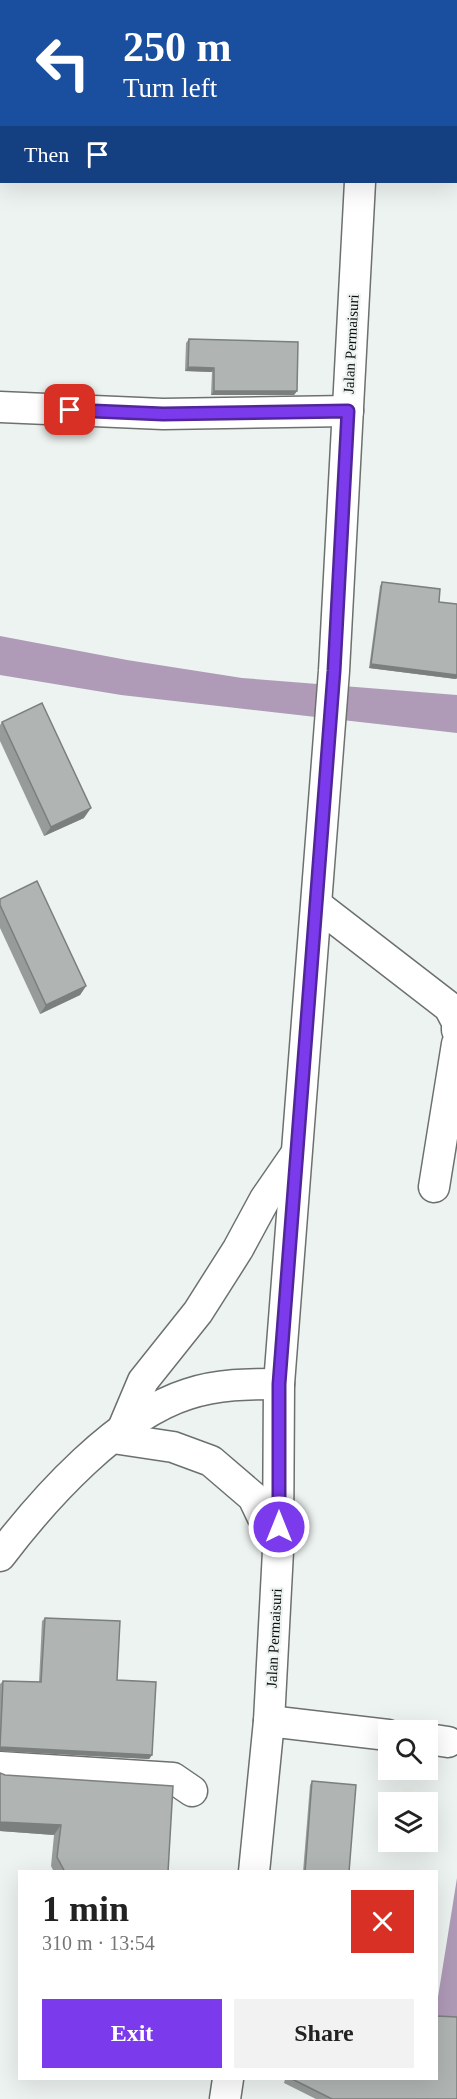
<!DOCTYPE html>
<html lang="en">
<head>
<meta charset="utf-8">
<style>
	:root { --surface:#fff; --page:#f2f2f2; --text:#222; --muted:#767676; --accent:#7c3aed }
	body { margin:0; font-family:Georgia,serif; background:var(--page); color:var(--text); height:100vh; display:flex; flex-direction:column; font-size:22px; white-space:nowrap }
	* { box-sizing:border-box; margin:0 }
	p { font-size:20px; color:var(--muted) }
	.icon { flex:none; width:33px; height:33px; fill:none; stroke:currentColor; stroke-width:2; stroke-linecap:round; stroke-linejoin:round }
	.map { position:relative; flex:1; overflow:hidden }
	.side { position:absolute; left:18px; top:1870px; width:420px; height:210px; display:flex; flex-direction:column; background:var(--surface); border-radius:0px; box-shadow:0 6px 24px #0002 }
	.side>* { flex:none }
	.guide { position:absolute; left:0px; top:0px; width:458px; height:183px; box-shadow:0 6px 24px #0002; background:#1a4fa0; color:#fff; overflow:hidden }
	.fabs { position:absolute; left:378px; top:1720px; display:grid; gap:12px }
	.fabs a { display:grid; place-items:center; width:60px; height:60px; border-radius:0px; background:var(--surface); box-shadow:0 6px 24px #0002; font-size:30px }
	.pin { position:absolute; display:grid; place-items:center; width:51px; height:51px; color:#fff; margin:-26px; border-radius:12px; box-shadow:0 3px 9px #0006 }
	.me { position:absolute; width:66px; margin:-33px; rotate:0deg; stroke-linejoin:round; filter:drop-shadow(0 0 4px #0008) }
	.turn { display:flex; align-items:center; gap:21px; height:126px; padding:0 24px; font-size:27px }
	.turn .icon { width:78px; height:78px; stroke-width:2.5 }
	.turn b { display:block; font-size:42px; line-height:51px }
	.then { display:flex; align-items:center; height:57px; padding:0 24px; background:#0003; gap:12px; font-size:22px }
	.round { display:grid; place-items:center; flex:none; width:63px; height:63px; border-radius:0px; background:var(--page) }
	.overview { display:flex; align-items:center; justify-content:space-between; height:102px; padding:0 24px }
	h1 { font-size:36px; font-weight:700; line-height:45px }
	.primary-button { display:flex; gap:12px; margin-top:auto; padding:12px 24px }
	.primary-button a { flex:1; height:69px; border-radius:0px; background:var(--accent); color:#fff; font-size:24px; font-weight:700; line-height:69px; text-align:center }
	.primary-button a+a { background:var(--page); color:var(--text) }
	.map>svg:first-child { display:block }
	.water { fill:#af9ab8 }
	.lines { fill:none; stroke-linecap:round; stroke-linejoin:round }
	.minor-casing { stroke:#6c716e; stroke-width:33 }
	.minor { stroke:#fff; stroke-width:30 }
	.wall { fill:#979c9a }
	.shaded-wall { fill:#7b7f7d }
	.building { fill:#b0b5b3; stroke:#7b7f7d; stroke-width:1.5 }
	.route-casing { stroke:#51269a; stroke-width:15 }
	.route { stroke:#7c3aed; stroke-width:10 }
	.labels { text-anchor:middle; stroke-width:4.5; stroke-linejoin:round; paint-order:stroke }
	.street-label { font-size:15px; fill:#0c0e0d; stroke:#edf3f0 }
</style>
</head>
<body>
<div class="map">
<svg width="457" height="2099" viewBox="0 0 457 2099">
	<rect width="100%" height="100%" fill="#edf3f0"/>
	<g class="water">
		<polygon points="0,636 127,660 242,678 457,695 457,733 121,695 0,675"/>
		<polygon points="457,1878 457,2023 437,2022 437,2003"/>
	</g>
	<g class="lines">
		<defs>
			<g id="minor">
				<polyline points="1,0 2,11"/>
				<polyline points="143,0 143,2"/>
				<polyline points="269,0 269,2"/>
				<polyline points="369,0 369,2"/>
				<polyline points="0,407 163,414 348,411"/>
				<polyline points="317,905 449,1007 457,1022 457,1030"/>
				<polyline points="434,1187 457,1044"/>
				<polyline points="124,1426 143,1381 198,1312 238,1249 265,1199 296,1154"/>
				<polyline points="113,1438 173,1447 211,1461 253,1497 275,1543"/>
				<path d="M 0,1556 C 44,1498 118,1416 188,1394 C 218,1384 248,1384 279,1384"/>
				<polyline points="269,1721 388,1735"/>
				<polyline points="428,1739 448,1742"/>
				<polyline points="0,1767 173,1778 192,1791"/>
				<polyline points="254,1872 269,1721 278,1551 279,1384 334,671 360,182"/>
				<polyline points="225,2099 228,2079"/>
			</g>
		</defs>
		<use href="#minor" class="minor-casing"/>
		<use href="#minor" class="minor"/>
	</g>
	<g class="wall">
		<polygon points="189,339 297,391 294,395 211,395 212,372 185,371 186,343"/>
		<polygon points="382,582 439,602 457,604 457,678 456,679 369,668 380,586"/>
		<polygon points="2,722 84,818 44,836 0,741 0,725"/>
		<polygon points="0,899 86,986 80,995 40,1014 0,928"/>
		<polygon points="45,1618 117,1680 152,1755 149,1759 0,1751 0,1684 3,1681 39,1682 42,1621"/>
		<polygon points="0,1773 168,1872 54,1872 51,1866 54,1835 0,1831"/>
		<polygon points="312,1781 349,1872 303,1872 310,1785"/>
		<polygon points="285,2079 436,2079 457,2099 316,2099 284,2083"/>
	</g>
	<g class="shaded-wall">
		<polygon points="188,367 214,368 212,372 185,371"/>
		<polygon points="214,391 297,391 294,395 211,395"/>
		<polygon points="371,664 457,675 457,678 456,679 369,668"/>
		<polygon points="91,808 84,818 44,836 51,827"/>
		<polygon points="86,986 80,995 40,1014 46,1005"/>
		<polygon points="0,1747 152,1755 149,1759 0,1751"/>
		<polygon points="0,1822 61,1825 54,1835 0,1831"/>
	</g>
	<g class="building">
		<polygon points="189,339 298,342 297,391 214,391 214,368 188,367"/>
		<polygon points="382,582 440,589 439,602 457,604 457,675 371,664"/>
		<polygon points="42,703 91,808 51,827 2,722"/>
		<polygon points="37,881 86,986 46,1005 0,905 0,899"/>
		<polygon points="45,1618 120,1621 117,1680 156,1682 152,1755 0,1747 3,1681 41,1682"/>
		<polygon points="0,1773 5,1775 173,1786 168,1872 65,1872 57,1857 61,1825 0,1822"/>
		<polygon points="312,1781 356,1785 349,1872 305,1872"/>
		<polygon points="436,2016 457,2017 457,2099 332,2099 292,2079 436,2079"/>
	</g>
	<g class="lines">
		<defs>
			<polyline id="route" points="70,410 163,414 348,411 334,671 279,1384 279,1527"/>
		</defs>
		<use href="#route" class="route-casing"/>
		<use href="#route" class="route"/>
	</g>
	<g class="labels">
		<g class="street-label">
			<text transform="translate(351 344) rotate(-87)" y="5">Jalan Permaisuri</text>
			<text transform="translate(274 1638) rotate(-87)" y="5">Jalan Permaisuri</text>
		</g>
	</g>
</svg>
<div class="fabs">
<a><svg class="icon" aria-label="search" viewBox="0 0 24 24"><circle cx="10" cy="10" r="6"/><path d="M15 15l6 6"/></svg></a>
<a><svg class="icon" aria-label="layers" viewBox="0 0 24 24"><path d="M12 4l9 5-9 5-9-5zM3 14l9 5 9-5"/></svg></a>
</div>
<div class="pin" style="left:70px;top:410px;background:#d93025"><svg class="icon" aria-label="arrive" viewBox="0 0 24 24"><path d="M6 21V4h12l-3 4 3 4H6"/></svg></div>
<svg class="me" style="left:279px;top:1527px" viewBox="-20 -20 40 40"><circle r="17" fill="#7c3aed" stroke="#fff" stroke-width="3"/><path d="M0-11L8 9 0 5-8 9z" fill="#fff"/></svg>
<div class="guide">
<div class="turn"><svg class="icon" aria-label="left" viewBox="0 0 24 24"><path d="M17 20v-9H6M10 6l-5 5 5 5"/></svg><div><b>250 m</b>Turn left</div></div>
<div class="then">Then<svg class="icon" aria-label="arrive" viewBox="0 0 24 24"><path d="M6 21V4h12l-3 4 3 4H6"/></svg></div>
</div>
<section class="side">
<div class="overview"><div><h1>1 min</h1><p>310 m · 13:54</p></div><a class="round" style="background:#d93025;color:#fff"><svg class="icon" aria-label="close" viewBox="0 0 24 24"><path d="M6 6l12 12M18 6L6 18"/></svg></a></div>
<div class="primary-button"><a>Exit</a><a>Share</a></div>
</section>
</div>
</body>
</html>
